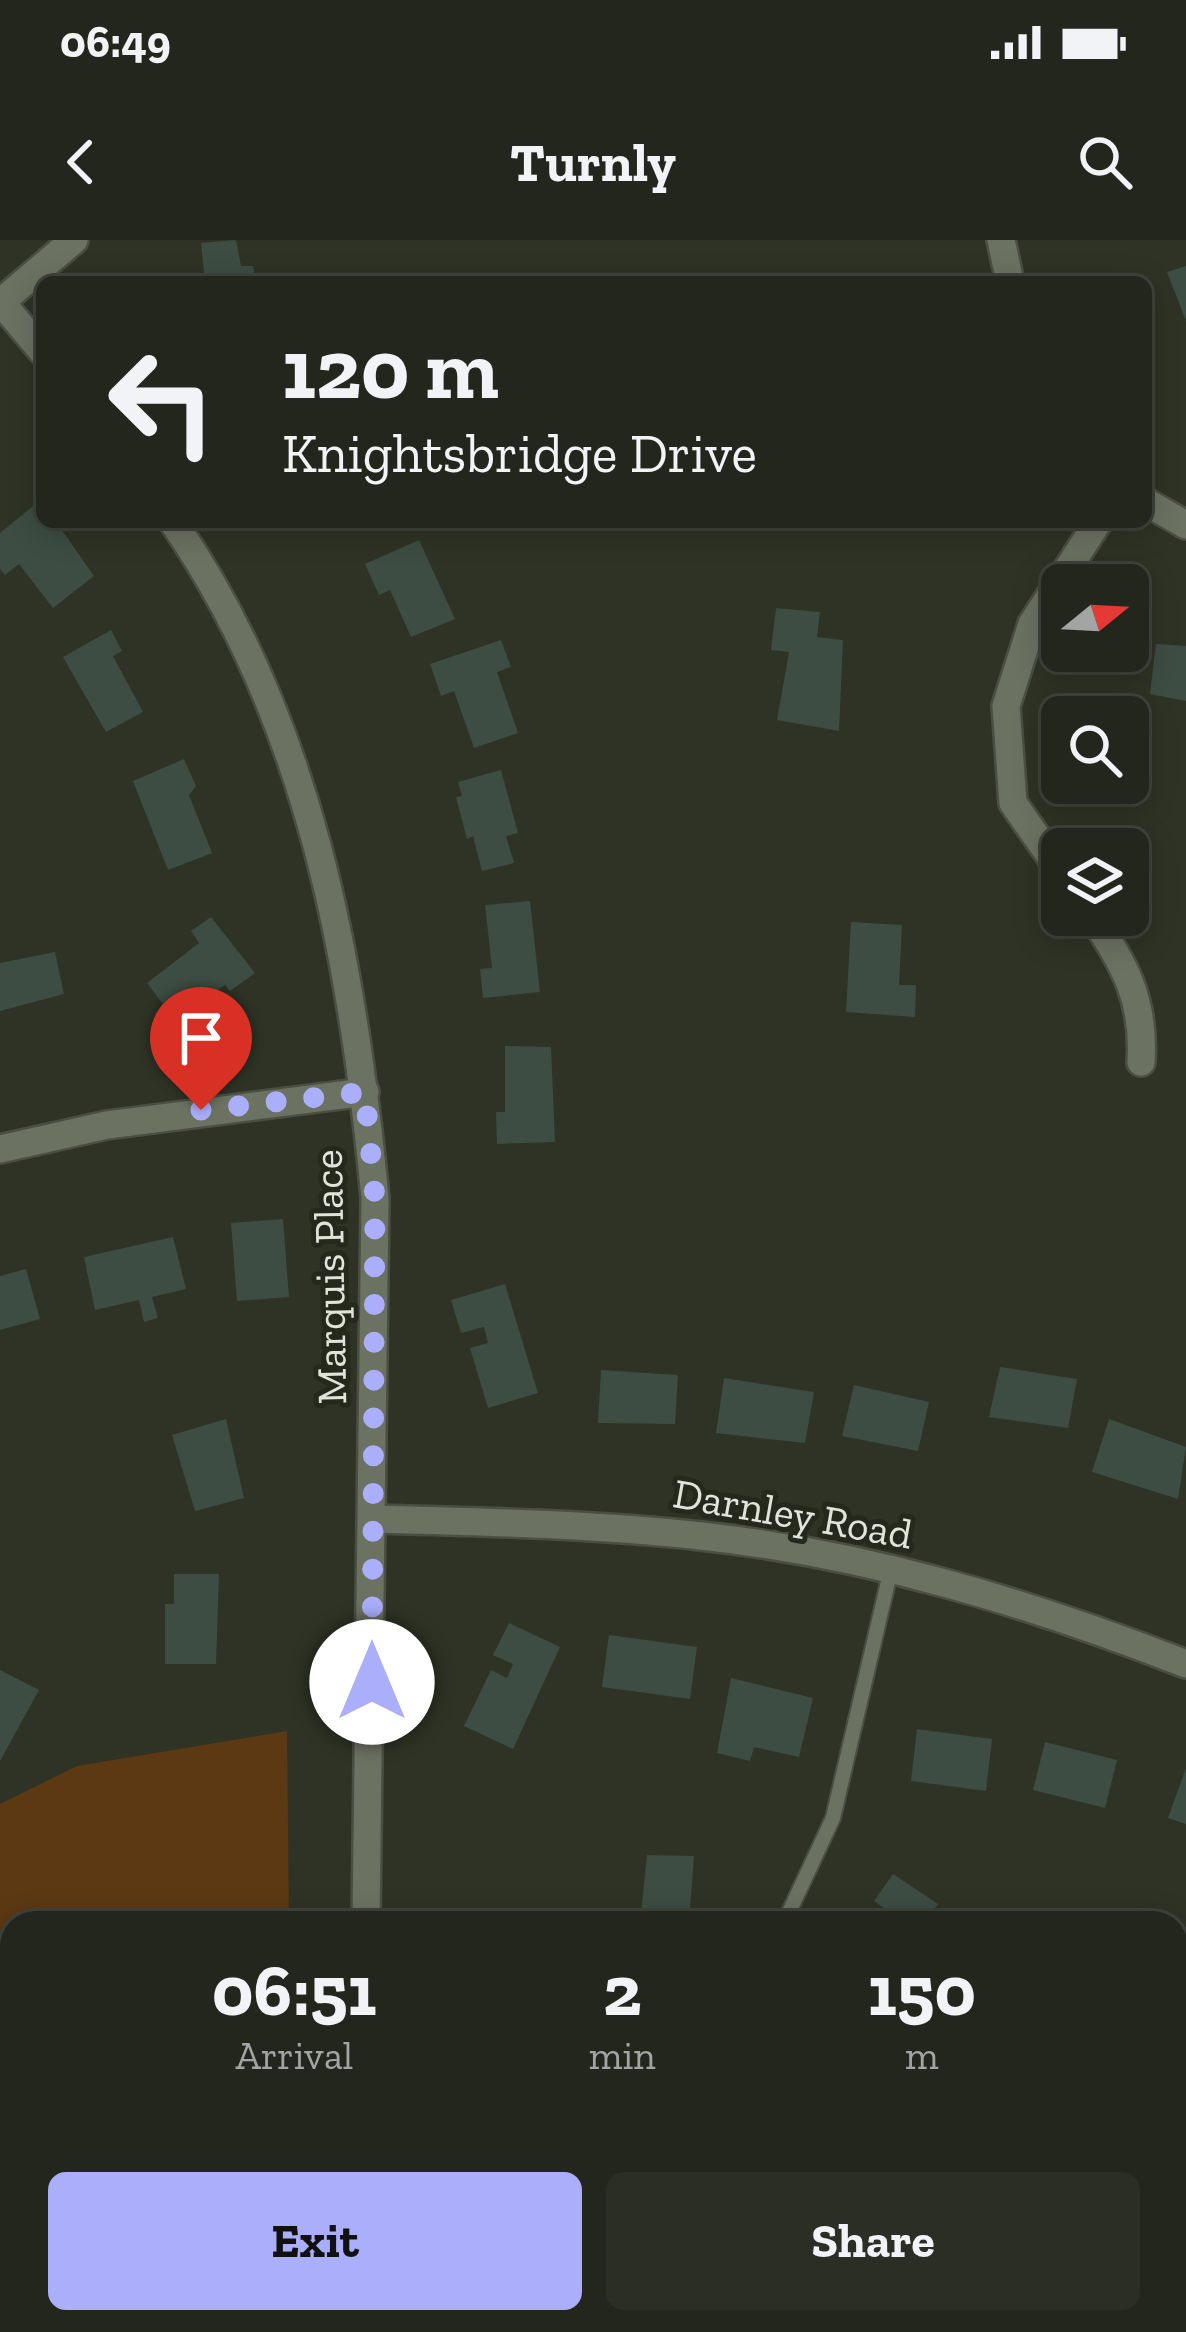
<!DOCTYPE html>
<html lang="en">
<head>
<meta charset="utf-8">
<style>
	:root { --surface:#22261c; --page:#2a2e25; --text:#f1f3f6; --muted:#a2a5a3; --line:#3f433b; --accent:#abaffb }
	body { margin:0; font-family:"Zilla Slab",serif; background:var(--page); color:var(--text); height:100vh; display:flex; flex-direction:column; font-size:45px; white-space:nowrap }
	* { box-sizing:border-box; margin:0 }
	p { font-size:39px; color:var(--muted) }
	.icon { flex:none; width:66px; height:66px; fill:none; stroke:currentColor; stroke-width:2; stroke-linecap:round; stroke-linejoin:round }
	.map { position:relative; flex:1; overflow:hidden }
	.drawer { position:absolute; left:0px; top:1671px; width:1188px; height:423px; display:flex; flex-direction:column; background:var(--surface); border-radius:36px 36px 0 0; box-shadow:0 6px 30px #0003,0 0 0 3px var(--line) }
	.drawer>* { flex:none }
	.hud { position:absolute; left:36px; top:36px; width:1116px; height:252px; border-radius:18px; box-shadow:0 6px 30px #0003,0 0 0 3px var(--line); background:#22261c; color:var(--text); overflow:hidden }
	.needle { width:78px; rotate:72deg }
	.fabs { position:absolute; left:1041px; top:324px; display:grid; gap:24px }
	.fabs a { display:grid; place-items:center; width:108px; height:108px; border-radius:18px; background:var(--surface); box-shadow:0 6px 30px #0003,0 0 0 3px var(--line); font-size:60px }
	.pin { position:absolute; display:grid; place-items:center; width:102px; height:102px; color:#fff; margin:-123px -51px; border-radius:50% 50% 50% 0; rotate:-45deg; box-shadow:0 0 12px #0007 }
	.pin .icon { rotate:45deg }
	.me { position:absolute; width:132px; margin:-66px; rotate:0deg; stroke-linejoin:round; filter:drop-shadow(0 0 9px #0008) }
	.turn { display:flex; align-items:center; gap:42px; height:252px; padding:0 48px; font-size:54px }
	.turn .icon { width:156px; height:156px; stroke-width:2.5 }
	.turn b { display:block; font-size:84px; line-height:102px }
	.eta { display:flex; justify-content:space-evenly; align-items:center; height:204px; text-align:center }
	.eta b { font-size:72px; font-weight:700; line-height:84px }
	.primary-button { display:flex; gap:24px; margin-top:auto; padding:24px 48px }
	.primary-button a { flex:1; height:138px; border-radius:18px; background:var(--accent); color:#111; font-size:48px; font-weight:700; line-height:138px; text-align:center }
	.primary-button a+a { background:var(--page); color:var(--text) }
	.status { display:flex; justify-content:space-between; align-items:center; height:84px; padding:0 60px; background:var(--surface); direction:ltr }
	.status svg { height:33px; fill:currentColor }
	header { display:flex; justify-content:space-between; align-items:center; height:156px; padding:0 48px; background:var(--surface); font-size:54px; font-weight:700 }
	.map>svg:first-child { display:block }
	.green { fill:#5c3913 }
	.building { fill:#3d4d43 }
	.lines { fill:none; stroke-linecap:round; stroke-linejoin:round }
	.lane-casing { stroke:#4b4f43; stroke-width:18 }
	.street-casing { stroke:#4b4f43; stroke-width:32 }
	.lane { stroke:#6c7262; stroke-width:14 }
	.street { stroke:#6c7262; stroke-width:27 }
	.route { stroke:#abaffb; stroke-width:21; stroke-dasharray:0 37.8 }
	.labels { text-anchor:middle; stroke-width:10; stroke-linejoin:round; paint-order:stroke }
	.street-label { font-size:42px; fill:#e0e4db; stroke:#24291c }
</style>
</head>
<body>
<div class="status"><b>06:49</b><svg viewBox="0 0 49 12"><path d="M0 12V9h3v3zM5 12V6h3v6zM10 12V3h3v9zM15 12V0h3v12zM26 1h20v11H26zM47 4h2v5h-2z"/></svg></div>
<header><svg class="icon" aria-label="back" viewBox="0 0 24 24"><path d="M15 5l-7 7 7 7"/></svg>Turnly<svg class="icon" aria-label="search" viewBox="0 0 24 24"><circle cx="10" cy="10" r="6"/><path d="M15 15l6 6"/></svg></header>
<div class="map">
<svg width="1186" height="2092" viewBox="0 0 1186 2092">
	<rect width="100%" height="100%" fill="#2e3325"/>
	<g class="green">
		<polygon points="287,1491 289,1683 12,1683 12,2082 369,2082 372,2092 0,2092 0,1564 77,1526"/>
		<polygon points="1176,1687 1186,1692 1186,2092 536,2092 531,2082 1176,2082"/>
	</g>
	<g class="building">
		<polygon points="236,0 241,26 253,26 256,42 205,42 201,3"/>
		<polygon points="1186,26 1186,81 1167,32"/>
		<polygon points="42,259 42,282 56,282 94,336 53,368 19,324 5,335 0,329 0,293"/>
		<polygon points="419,300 455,379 411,397 390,350 379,355 365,324"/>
		<polygon points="776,368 820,372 817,397 843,400 839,491 777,480 789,412 771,410"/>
		<polygon points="111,390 122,411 113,416 143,472 106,492 63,417"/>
		<polygon points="501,400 511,427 497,432 518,493 474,508 454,451 441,456 430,424"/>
		<polygon points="1156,404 1186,406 1186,461 1150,454"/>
		<polygon points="184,519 196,546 189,555 212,613 168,630 133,541"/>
		<polygon points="501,530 518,593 506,596 514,623 482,631 473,596 467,599 456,557 462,556 458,542"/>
		<polygon points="530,661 540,752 483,758 480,729 492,728 485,665"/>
		<polygon points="211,677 255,733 230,751 225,745 175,780 147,743 199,703 191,691"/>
		<polygon points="851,682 902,685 899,745 916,745 915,777 846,772"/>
		<polygon points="55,712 64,754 0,771 0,723"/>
		<polygon points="505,806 551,807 555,902 497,904 496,872 505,872"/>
		<polygon points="283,979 289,1057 237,1061 231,983"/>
		<polygon points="173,997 186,1049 152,1057 158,1078 144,1082 139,1060 95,1070 84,1017"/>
		<polygon points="26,1029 40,1079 0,1090 0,1036"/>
		<polygon points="505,1044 538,1153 488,1168 470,1108 488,1103 484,1087 461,1093 451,1060"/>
		<polygon points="1000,1127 1077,1139 1068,1188 989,1177"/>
		<polygon points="601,1130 678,1135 675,1184 598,1183"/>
		<polygon points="724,1138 814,1152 805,1203 716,1193"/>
		<polygon points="854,1145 929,1162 918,1211 842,1196"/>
		<polygon points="226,1179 244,1258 195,1271 172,1195"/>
		<polygon points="1109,1179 1186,1207 1178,1259 1092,1232"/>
		<polygon points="174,1334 219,1334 216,1424 165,1424 165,1364 174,1364"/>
		<polygon points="509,1383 560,1407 513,1509 464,1486 491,1430 507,1438 513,1424 493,1415"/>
		<polygon points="609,1395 697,1407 690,1459 602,1447"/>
		<polygon points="0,1430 39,1450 0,1521"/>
		<polygon points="731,1438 813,1458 799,1517 754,1507 750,1521 717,1513"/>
		<polygon points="917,1489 992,1499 986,1551 911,1541"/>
		<polygon points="1045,1502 1117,1520 1105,1568 1033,1550"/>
		<polygon points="1186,1528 1186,1584 1168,1578"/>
		<polygon points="647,1615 694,1616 689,1683 640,1683"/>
		<polygon points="893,1634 938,1664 924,1683 880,1683 888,1671 874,1661"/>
	</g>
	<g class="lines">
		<defs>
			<polyline id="lane" points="784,1683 833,1578 891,1329"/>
			<g id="street">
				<polyline points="1001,0 1010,42"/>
				<polyline points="0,61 42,111"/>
				<polyline points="1,62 74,0"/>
				<polyline points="1146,262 1186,285"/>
				<path d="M 173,282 C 310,480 353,723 375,958 L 366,1683"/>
				<polyline points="1062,633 1013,563 1006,466 1032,384 1098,282"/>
				<path d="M 1091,675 C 1125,724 1145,761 1141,822"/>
				<polyline points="0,909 107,885 365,852"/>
				<path d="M 372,1279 C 482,1282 592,1284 701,1296 C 868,1314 1030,1363 1186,1424"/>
				<polyline points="445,2082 450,2092"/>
			</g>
		</defs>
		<use href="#lane" class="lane-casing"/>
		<use href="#street" class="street-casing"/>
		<use href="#lane" class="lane"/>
		<use href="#street" class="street"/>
	</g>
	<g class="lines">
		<polyline class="route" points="201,870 365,852 375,958 372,1442"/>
	</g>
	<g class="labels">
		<g class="street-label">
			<text transform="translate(329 1037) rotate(-91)" y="15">Marquis Place</text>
			<text transform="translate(793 1273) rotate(10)" y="15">Darnley Road</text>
		</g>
	</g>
</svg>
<div class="fabs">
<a><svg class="needle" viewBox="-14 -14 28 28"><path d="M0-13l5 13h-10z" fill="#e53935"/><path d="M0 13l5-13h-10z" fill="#a2a5a3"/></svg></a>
<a><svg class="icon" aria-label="search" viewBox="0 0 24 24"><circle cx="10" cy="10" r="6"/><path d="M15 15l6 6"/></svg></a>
<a><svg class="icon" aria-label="layers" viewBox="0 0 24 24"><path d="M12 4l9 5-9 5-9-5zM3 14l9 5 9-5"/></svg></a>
</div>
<div class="pin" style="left:201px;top:870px;background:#d93025"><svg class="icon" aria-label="arrive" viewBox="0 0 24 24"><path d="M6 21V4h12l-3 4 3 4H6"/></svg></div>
<svg class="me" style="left:372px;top:1442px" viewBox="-20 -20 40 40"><circle r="19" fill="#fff"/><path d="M0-13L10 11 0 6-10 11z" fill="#abaffb"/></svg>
<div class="hud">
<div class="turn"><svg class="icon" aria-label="left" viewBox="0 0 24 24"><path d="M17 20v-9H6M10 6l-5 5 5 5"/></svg><div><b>120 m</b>Knightsbridge Drive</div></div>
</div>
<section class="drawer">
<div class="eta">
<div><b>06:51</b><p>Arrival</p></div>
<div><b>2</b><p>min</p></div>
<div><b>150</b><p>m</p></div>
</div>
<div class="primary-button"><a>Exit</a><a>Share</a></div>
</section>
</div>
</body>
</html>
